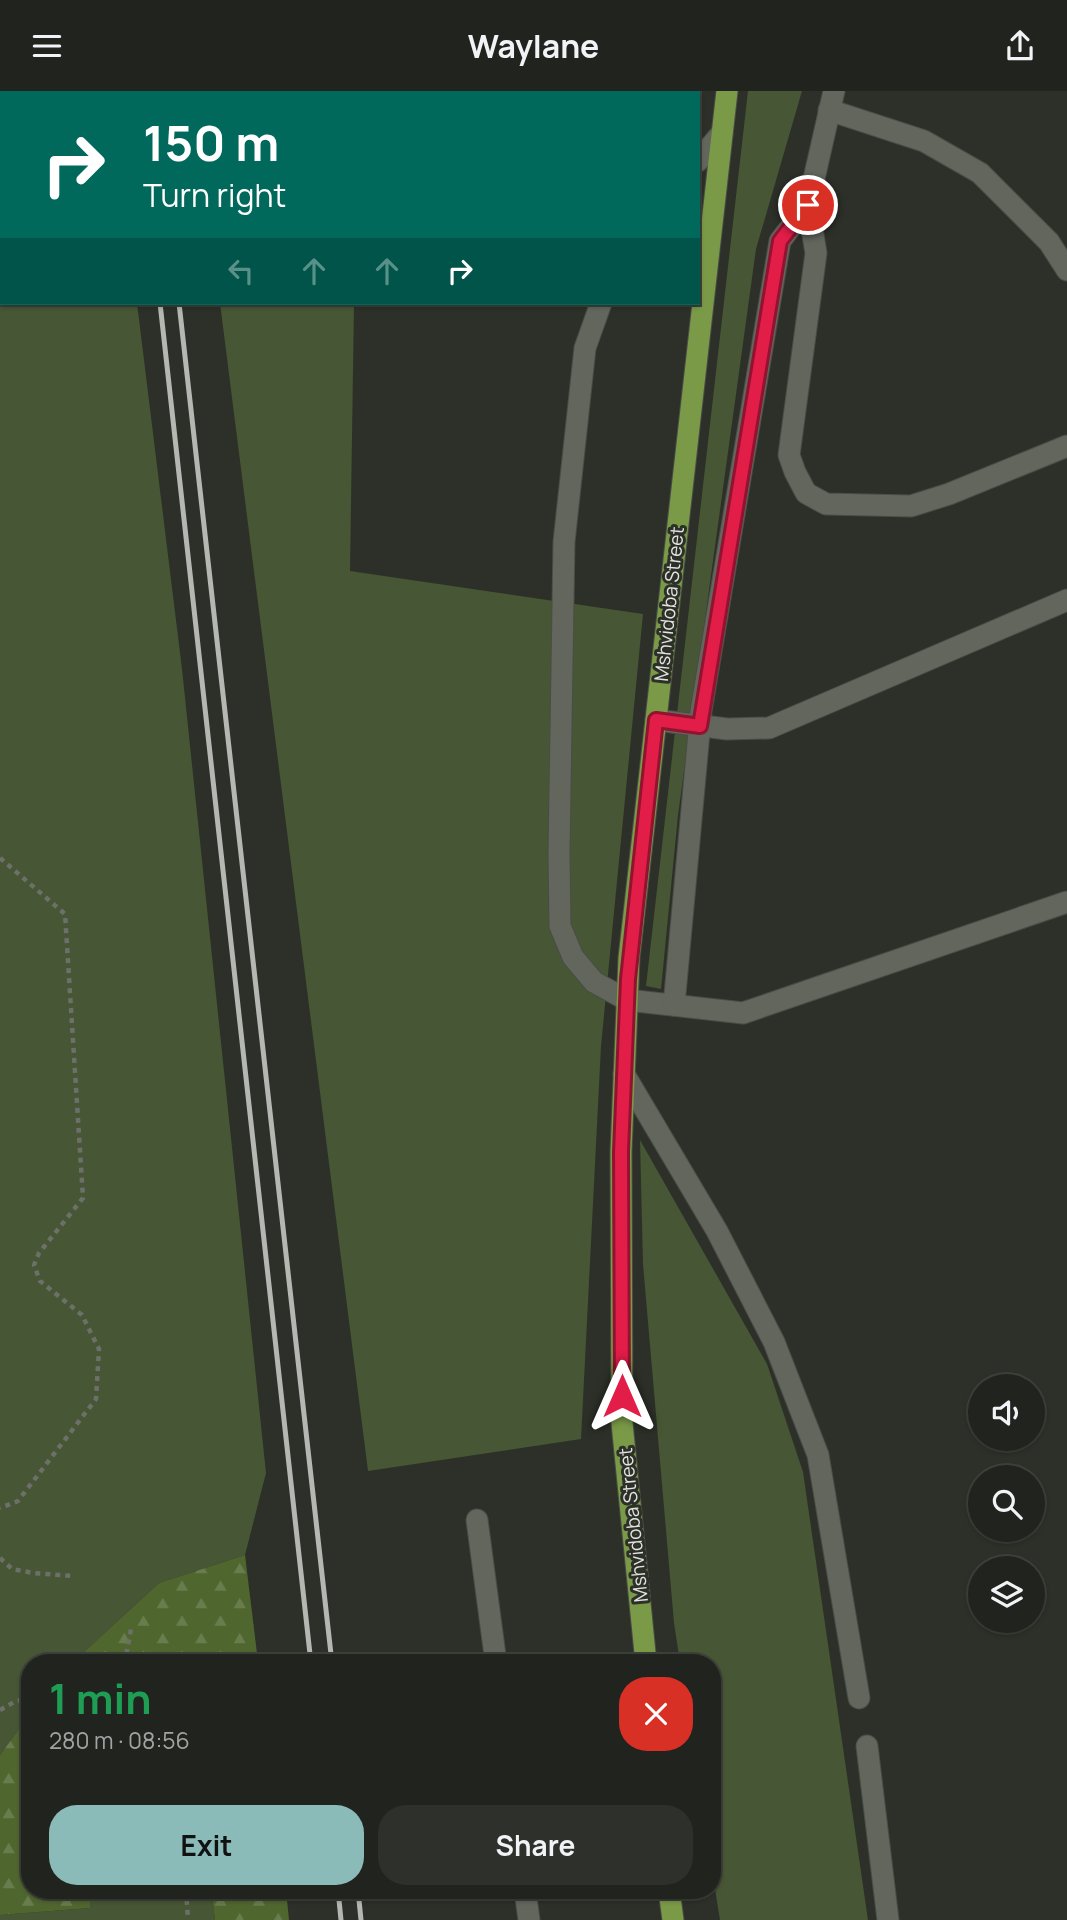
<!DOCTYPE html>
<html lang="en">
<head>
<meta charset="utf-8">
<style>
	:root { --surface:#21241e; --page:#2d302b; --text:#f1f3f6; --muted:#a2a4a4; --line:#3e413c; --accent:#8bbbb9 }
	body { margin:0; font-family:Manrope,sans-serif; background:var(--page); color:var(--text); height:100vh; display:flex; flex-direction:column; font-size:26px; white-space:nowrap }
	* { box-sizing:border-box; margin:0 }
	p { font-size:23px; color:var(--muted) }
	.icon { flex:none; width:38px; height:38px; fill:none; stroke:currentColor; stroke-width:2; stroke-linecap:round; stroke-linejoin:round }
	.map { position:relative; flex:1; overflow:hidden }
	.side { position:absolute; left:21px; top:1563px; width:700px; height:245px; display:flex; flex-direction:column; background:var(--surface); border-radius:28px; box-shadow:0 2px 5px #0004,0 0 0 2px var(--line) }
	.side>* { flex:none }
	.hud { position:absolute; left:0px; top:0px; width:700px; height:214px; box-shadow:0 2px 5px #0004,0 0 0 2px var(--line); background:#00695c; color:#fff; overflow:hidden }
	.buttons { position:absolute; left:968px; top:1283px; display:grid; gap:14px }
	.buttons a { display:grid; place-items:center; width:77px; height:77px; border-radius:50%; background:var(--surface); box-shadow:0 2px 5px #0004,0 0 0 2px var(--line); font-size:35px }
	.pin { position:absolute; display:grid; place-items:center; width:60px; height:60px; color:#fff; margin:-30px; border:4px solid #fff; border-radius:50%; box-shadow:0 2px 7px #0007 }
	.me { position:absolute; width:77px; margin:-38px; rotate:0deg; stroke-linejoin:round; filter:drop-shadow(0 0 5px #0008) }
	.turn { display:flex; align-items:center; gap:24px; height:147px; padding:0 28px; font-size:32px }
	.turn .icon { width:91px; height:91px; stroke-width:2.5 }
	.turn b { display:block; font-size:49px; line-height:60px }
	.lanes { display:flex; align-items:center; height:66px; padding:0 28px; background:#0003; justify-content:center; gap:35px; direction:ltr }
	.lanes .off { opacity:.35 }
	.round { display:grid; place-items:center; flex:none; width:74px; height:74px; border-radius:28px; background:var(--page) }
	.summary { display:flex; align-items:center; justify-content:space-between; height:119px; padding:0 28px }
	h1 { font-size:42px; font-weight:700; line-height:52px; color:#1e9e55 }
	.cta { display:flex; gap:14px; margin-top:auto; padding:14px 28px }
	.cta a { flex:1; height:80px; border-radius:28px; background:var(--accent); color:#111; font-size:28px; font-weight:700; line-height:80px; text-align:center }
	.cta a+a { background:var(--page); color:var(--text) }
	header { display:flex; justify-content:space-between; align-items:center; height:91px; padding:0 28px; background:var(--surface); font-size:32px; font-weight:700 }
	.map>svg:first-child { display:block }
	.green { fill:#475634 }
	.forest { fill:url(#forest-firs) }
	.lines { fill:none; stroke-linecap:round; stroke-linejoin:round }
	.minor-casing { stroke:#4a4d47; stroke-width:23 }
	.major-casing { stroke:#4a4d47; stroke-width:23 }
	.path { stroke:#6d7069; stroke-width:4.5; stroke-dasharray:5 5; stroke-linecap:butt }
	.minor { stroke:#62665d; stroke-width:21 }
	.major { stroke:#7a9a47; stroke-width:21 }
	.rail { stroke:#b5b7b2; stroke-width:5 }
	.route-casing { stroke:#92132f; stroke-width:18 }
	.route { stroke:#e11d48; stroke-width:12 }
	.labels { text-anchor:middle; stroke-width:6; stroke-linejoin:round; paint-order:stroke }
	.street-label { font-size:19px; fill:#e2e4df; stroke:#2c3028 }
</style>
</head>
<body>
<header><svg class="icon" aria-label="menu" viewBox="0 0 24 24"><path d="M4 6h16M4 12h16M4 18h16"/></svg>Waylane<svg class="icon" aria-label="share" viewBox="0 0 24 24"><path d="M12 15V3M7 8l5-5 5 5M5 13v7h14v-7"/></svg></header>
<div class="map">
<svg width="1067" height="1829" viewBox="0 0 1067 1829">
	<defs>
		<pattern id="forest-firs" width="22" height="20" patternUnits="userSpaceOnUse" patternTransform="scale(1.75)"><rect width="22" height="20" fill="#4f662f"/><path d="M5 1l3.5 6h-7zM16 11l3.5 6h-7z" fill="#687c4d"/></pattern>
	</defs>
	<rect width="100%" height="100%" fill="#2c3028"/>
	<g class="green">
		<polygon points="0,0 110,0 110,2 2,2 2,212 137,212 182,578 266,1382 245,1464 159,1492 73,1571 30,1572 30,1623 0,1664"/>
		<rect x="193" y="0" width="505" height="2"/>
		<polygon points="748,0 802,0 756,158 678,724 661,898 646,895"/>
		<polygon points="220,212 354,212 350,480 643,523 601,955 581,1348 368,1380"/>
		<polygon points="640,1049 767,1273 803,1381 868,1829 720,1829 712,1779 712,1572 680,1571 674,1532 643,1173"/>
		<polygon points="92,1799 211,1799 215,1829 0,1829 0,1824 90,1817"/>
	</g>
	<g class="forest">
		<polygon points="245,1464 258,1571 73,1571 159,1492"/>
		<polygon points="30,1623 30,1799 92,1799 90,1817 0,1824 0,1664"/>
		<polygon points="211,1799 286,1799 289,1829 215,1829"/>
	</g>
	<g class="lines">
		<defs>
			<g id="minor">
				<polyline points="834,0 808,114 816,162 789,364 795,381 806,402 826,413 911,415 949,403 1067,355"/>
				<polyline points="829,19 924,50 980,82 1049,151 1067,179"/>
				<polyline points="698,70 722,42"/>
				<polyline points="601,212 585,257 564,451 559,762 560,835 573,866 594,891 627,909 743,922 1067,811"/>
				<polyline points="656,629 727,638 769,637 1067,509"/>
				<polyline points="674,914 701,620 780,150 808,114"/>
				<polyline points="624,983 717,1140 774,1251 818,1364 859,1607"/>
				<polyline points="477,1429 496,1572"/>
				<polyline points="867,1655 888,1829"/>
				<polyline points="525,1799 529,1829"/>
			</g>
			<g id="major">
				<polyline points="646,1572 622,1332 621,1061 629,867 727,0"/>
				<polyline points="669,1799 673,1829"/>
			</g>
		</defs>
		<use href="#minor" class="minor-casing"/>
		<use href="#major" class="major-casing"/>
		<g class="path">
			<polyline points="0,767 65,823 83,1107 39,1162 34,1174 40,1190 82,1224 99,1258 96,1308 18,1410 0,1417"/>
			<polyline points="0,1467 12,1478 33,1482 72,1485"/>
			<polyline points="122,1572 126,1565 131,1538"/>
			<polyline points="0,1619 16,1610 30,1608"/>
			<polyline points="186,1799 188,1829"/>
		</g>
		<use href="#minor" class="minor"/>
		<use href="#major" class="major"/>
		<g class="rail">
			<polyline points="138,0 138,2"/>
			<polyline points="157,0 157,2"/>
			<polyline points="160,212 311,1572"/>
			<polyline points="179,212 332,1572"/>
			<polyline points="338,1799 341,1829"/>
			<polyline points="358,1799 361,1829"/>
		</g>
	</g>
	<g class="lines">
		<defs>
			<polyline id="route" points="622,1305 621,1061 628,888 656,629 700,635 780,150 808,114"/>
		</defs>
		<use href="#route" class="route-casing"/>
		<use href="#route" class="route"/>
	</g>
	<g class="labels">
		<g class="street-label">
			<text transform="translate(669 513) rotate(-84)" y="7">Mshvidoba Street</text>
			<text transform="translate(633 1434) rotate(-96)" y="7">Mshvidoba Street</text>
		</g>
	</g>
</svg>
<div class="buttons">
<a><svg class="icon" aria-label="sound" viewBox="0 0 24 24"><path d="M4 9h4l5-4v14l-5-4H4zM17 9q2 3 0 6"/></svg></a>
<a><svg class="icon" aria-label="search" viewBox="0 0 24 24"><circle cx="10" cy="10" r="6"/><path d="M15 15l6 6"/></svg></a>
<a><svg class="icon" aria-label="layers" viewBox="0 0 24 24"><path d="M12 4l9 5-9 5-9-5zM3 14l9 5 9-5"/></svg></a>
</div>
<div class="pin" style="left:808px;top:114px;background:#d93025"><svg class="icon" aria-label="arrive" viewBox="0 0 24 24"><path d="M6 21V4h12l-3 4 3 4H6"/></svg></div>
<svg class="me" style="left:622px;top:1305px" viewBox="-20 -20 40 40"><path d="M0-17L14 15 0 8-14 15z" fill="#e11d48" stroke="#fff" stroke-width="4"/></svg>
<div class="hud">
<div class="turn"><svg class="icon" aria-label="right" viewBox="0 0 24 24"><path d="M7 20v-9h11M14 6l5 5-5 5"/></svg><div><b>150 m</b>Turn right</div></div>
<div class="lanes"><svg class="icon off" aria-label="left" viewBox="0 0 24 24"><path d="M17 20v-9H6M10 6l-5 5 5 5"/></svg><svg class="icon off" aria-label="ahead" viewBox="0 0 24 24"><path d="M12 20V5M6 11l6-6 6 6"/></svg><svg class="icon off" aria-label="ahead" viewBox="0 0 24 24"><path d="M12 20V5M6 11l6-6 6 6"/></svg><svg class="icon" aria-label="right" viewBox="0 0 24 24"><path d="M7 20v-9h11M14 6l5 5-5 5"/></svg></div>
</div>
<section class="side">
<div class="summary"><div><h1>1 min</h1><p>280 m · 08:56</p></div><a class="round" style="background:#d93025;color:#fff"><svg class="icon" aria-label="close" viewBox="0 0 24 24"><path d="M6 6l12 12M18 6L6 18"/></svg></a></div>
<div class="cta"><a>Exit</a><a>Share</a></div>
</section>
</div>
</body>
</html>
